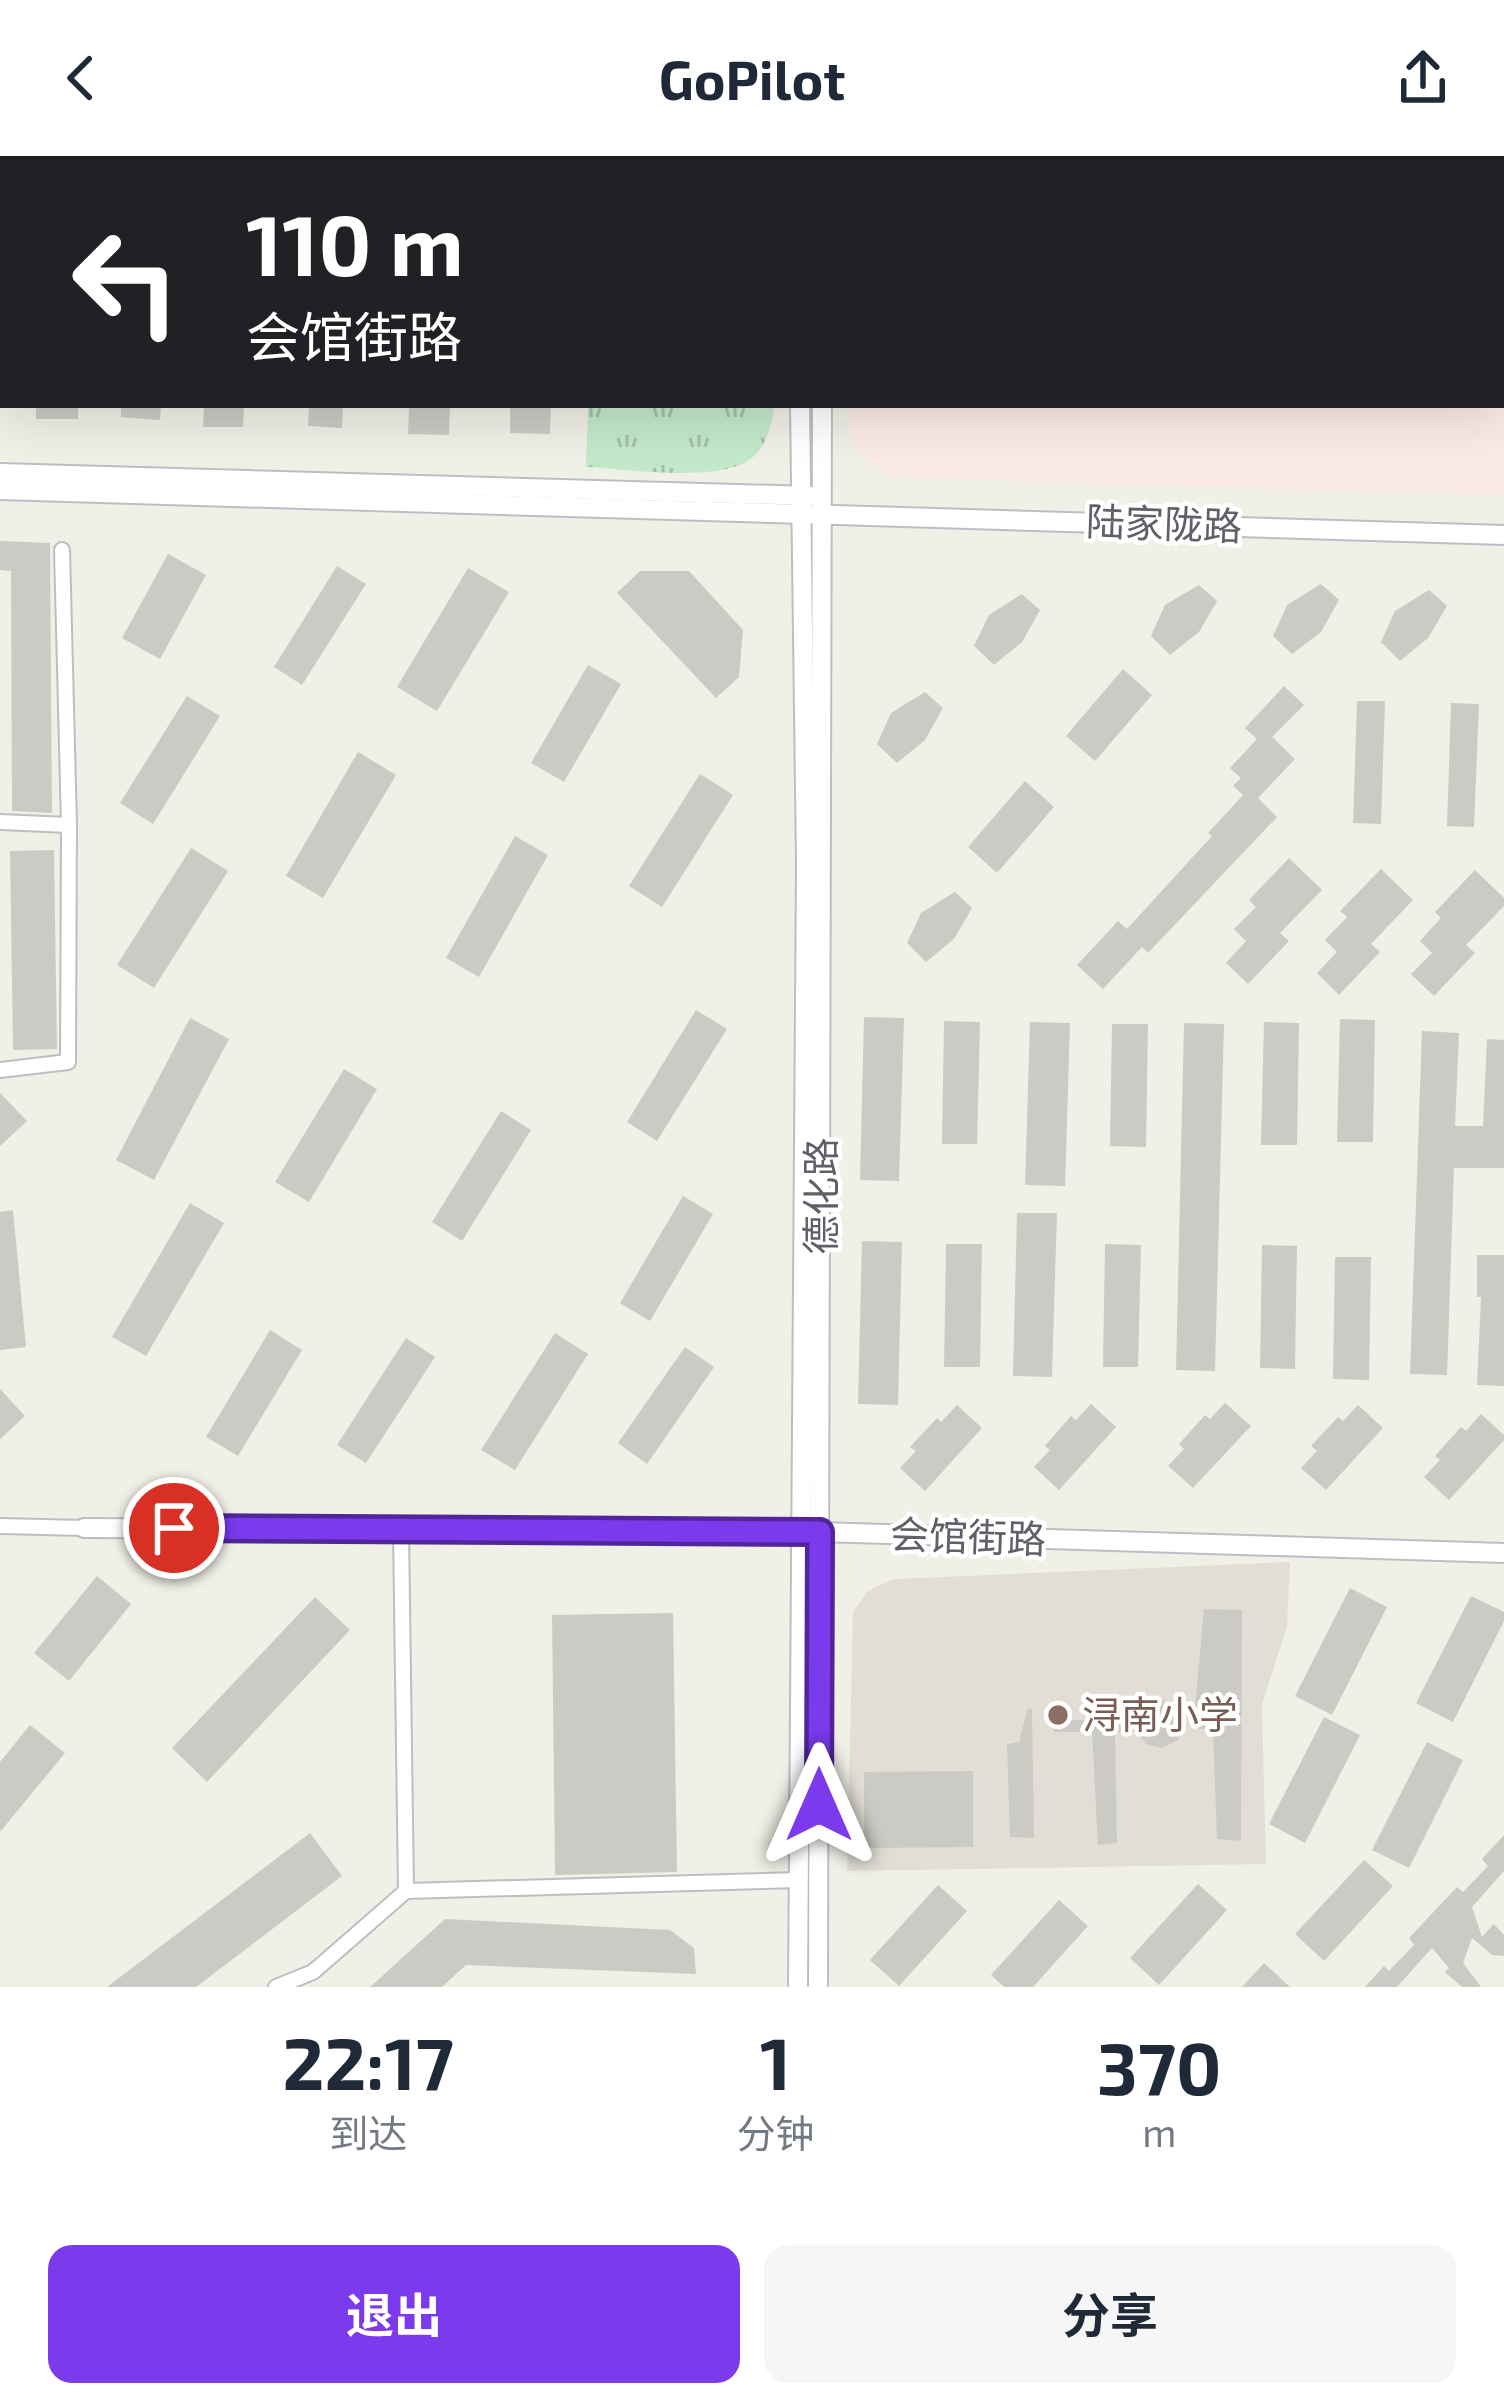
<!DOCTYPE html>
<html lang="zh">
<head>
<meta charset="utf-8">
<style>
	:root { --surface:#fff; --page:#f6f6f7; --text:#1f2937; --muted:#747a83; --accent:#7c3aed }
	body { margin:0; font-family:"Exo 2","Noto Sans SC",sans-serif; background:var(--page); color:var(--text); height:100vh; display:flex; flex-direction:column; font-size:45px; white-space:nowrap }
	* { box-sizing:border-box; margin:0 }
	p { font-size:39px; color:var(--muted) }
	.icon { flex:none; width:66px; height:66px; fill:none; stroke:currentColor; stroke-width:2; stroke-linecap:round; stroke-linejoin:round }
	.map { position:relative; height:1831px; overflow:hidden }
	.drawer { display:flex; flex-direction:column; background:var(--surface); flex:1 }
	.drawer>* { flex:none }
	.top-card { position:absolute; left:0px; top:0px; width:1506px; height:252px; box-shadow:0 12px 48px #0002; background:#202124; color:#fff; overflow:hidden }
	.pin { position:absolute; display:grid; place-items:center; width:102px; height:102px; color:#fff; margin:-51px; border:6px solid #fff; border-radius:50%; box-shadow:0 3px 12px #0007 }
	.me { position:absolute; width:132px; margin:-66px; rotate:0deg; stroke-linejoin:round; filter:drop-shadow(0 0 9px #0008) }
	.turn { display:flex; align-items:center; gap:42px; height:252px; padding:0 48px; font-size:54px }
	.turn .icon { width:156px; height:156px; stroke-width:2.5 }
	.turn b { display:block; font-size:84px; line-height:102px }
	.eta { display:flex; justify-content:space-evenly; align-items:center; height:204px; text-align:center }
	.eta b { font-size:72px; font-weight:700; line-height:84px }
	.button { display:flex; gap:24px; margin-top:auto; padding:24px 48px }
	.button a { flex:1; height:138px; border-radius:24px; background:var(--accent); color:#fff; font-size:48px; font-weight:700; line-height:138px; text-align:center }
	.button a+a { background:var(--page); color:var(--text) }
	header { display:flex; justify-content:space-between; align-items:center; height:156px; padding:0 48px; background:var(--surface); font-size:54px; font-weight:700 }
	.map>svg:first-child { display:block }
	.education { fill:#e1dfd5 }
	.medical { fill:#fcebe5 }
	.grass { fill:url(#grass-tufts) }
	.building { fill:#cccac4 }
	.lines { fill:none; stroke-linecap:round; stroke-linejoin:round }
	.street-casing { stroke:#bcbec3; stroke-width:18 }
	.secondary-casing { stroke:#bdbec5; stroke-width:22 }
	.street { stroke:#fff; stroke-width:14 }
	.secondary { stroke:#fff; stroke-width:18 }
	.route-casing { stroke:#51269a; stroke-width:30 }
	.route { stroke:#7c3aed; stroke-width:21 }
	.education-dot { fill:#8d6e63; stroke:#fff; stroke-width:4.5 }
	.labels { text-anchor:middle; stroke-width:9; stroke-linejoin:round; paint-order:stroke }
	.street-label { font-size:39px; fill:#5f6168; stroke:#fff }
	.education-label { font-size:39px; fill:#785e54; stroke:#fff; text-anchor:start }
</style>
</head>
<body>
<header><svg class="icon" aria-label="back" viewBox="0 0 24 24"><path d="M15 5l-7 7 7 7"/></svg>GoPilot<svg class="icon" aria-label="share" viewBox="0 0 24 24"><path d="M12 15V3M7 8l5-5 5 5M5 13v7h14v-7"/></svg></header>
<div class="map">
<svg width="1504" height="1831" viewBox="0 0 1504 1831">
	<defs>
		<pattern id="grass-tufts" width="24" height="20" patternUnits="userSpaceOnUse" patternTransform="scale(3)"><rect width="24" height="20" fill="#c4e8ca"/><path d="M3 7l-1-3M5 7V3M7 7l1-3M15 17l-1-3M17 17v-4M19 17l1-3" fill="none" stroke="#a2bfa8"/></pattern>
	</defs>
	<rect width="100%" height="100%" fill="#f1f0e7"/>
	<g class="education">
		<polygon points="287,0 592,0 287,3"/>
		<polygon points="1290,1406 1287,1471 1262,1548 1266,1708 847,1715 853,1456 868,1435 893,1423"/>
	</g>
	<polygon class="medical" points="852,0 1504,0 1504,339 891,321 861,299 852,285 848,266 849,249 1503,249 1503,3 852,3"/>
	<path class="grass" d="M 588,249 L 774,249 C 772,271 766,294 746,306 C 710,326 627,313 586,311 Z"/>
	<g class="building">
		<rect x="36" y="249" width="42" height="14"/>
		<polygon points="121,249 161,249 160,264 121,261"/>
		<polygon points="204,249 244,249 243,271 203,271"/>
		<polygon points="309,249 343,249 342,272 308,270"/>
		<polygon points="409,249 450,249 449,279 408,278"/>
		<polygon points="510,249 551,249 550,278 510,277"/>
		<polygon points="0,385 50,387 52,657 12,655 11,415 0,414"/>
		<polygon points="168,398 206,419 160,503 122,482"/>
		<polygon points="337,410 366,428 302,529 274,511"/>
		<polygon points="468,412 509,436 437,555 397,531"/>
		<polygon points="640,415 689,415 743,474 739,521 716,542 617,437"/>
		<polygon points="1321,428 1339,444 1321,476 1292,498 1273,480 1287,449"/>
		<polygon points="1199,429 1217,445 1199,476 1170,499 1151,480 1165,449"/>
		<polygon points="1429,434 1447,450 1428,482 1400,505 1381,486 1395,455"/>
		<polygon points="1022,438 1040,454 1022,486 994,509 974,490 989,459"/>
		<polygon points="588,509 621,528 564,626 531,607"/>
		<polygon points="1123,513 1152,539 1095,605 1066,580"/>
		<polygon points="1284,530 1304,549 1272,581 1295,603 1258,642 1277,661 1148,797 1142,791 1103,833 1077,809 1118,765 1127,773 1212,680 1208,677 1243,639 1233,630 1241,622 1230,612 1257,583 1245,572"/>
		<polygon points="925,536 943,552 925,584 897,607 877,588 891,557"/>
		<polygon points="187,540 220,560 153,668 120,647"/>
		<polygon points="1357,545 1385,545 1381,668 1353,667"/>
		<polygon points="1451,547 1479,548 1474,671 1447,670"/>
		<polygon points="358,596 396,619 323,742 286,720"/>
		<polygon points="700,618 733,639 662,751 629,730"/>
		<polygon points="1025,625 1054,651 997,717 968,691"/>
		<polygon points="515,680 548,699 479,821 446,802"/>
		<polygon points="191,692 228,715 154,832 117,809"/>
		<polygon points="54,694 57,893 13,894 10,695"/>
		<polygon points="1289,702 1322,734 1280,777 1289,785 1248,828 1226,807 1246,785 1234,773 1256,751 1249,744"/>
		<polygon points="1381,713 1413,744 1371,788 1380,796 1339,839 1317,817 1337,796 1325,784 1347,761 1340,755"/>
		<polygon points="1475,714 1504,742 1504,750 1466,789 1475,797 1434,840 1411,818 1432,797 1420,785 1441,762 1435,756"/>
		<polygon points="955,736 972,752 954,783 926,806 907,787 921,757"/>
		<polygon points="696,854 727,873 657,985 627,966"/>
		<polygon points="864,861 904,862 899,1025 860,1024"/>
		<polygon points="190,862 229,883 154,1024 116,1004"/>
		<polygon points="1340,863 1375,864 1373,986 1337,986"/>
		<polygon points="944,865 980,866 977,988 942,988"/>
		<polygon points="1030,866 1070,867 1065,1030 1025,1029"/>
		<polygon points="1264,866 1299,867 1297,989 1261,989"/>
		<polygon points="1184,867 1224,868 1215,1215 1176,1214"/>
		<polygon points="1112,868 1148,868 1146,991 1110,990"/>
		<polygon points="1422,875 1459,877 1455,970 1483,970 1487,883 1504,884 1504,1012 1454,1012 1447,1219 1410,1218"/>
		<polygon points="344,913 377,933 309,1046 275,1026"/>
		<polygon points="0,937 27,965 0,990"/>
		<polygon points="501,955 531,974 462,1085 432,1066"/>
		<polygon points="683,1040 713,1058 650,1165 620,1147"/>
		<polygon points="190,1047 224,1067 146,1200 112,1181"/>
		<polygon points="13,1054 26,1191 0,1194 0,1056"/>
		<polygon points="1017,1057 1057,1057 1052,1221 1013,1220"/>
		<polygon points="862,1085 902,1086 898,1249 858,1248"/>
		<polygon points="946,1088 982,1088 980,1211 944,1211"/>
		<polygon points="1105,1088 1141,1089 1138,1211 1103,1211"/>
		<polygon points="1262,1089 1297,1090 1295,1213 1260,1212"/>
		<polygon points="1477,1099 1504,1099 1504,1230 1477,1229 1481,1141 1477,1141"/>
		<polygon points="1335,1101 1371,1101 1369,1224 1333,1223"/>
		<polygon points="270,1174 302,1194 238,1300 206,1281"/>
		<polygon points="555,1177 588,1198 515,1314 481,1294"/>
		<polygon points="406,1182 435,1201 366,1307 337,1289"/>
		<polygon points="685,1191 714,1211 647,1308 618,1287"/>
		<polygon points="0,1233 25,1260 0,1283"/>
		<polygon points="1225,1247 1251,1270 1193,1332 1168,1310 1184,1293 1179,1288 1205,1259 1210,1263"/>
		<polygon points="1091,1248 1116,1271 1059,1334 1034,1311 1050,1294 1045,1290 1071,1260 1076,1264"/>
		<polygon points="957,1249 982,1272 925,1335 900,1312 916,1295 910,1291 937,1262 941,1266"/>
		<polygon points="1358,1249 1383,1272 1326,1334 1301,1312 1317,1295 1311,1290 1338,1261 1343,1265"/>
		<polygon points="1481,1258 1504,1279 1504,1284 1449,1344 1424,1321 1440,1304 1435,1300 1461,1271 1466,1275"/>
		<polygon points="97,1420 131,1448 69,1525 34,1497"/>
		<polygon points="1350,1432 1387,1451 1332,1559 1295,1540"/>
		<polygon points="1471,1440 1504,1456 1504,1465 1453,1566 1416,1547"/>
		<polygon points="315,1441 350,1474 207,1626 172,1592"/>
		<polygon points="1204,1453 1242,1454 1241,1685 1217,1683 1213,1574 1193,1572"/>
		<polygon points="673,1457 677,1716 555,1719 552,1459"/>
		<polygon points="1159,1543 1173,1548 1184,1571 1178,1584 1162,1592 1148,1589 1135,1576 1115,1577 1117,1687 1098,1689 1092,1576 1054,1576 1054,1565 1132,1562"/>
		<polygon points="1028,1552 1032,1553 1034,1682 1010,1681 1007,1588 1019,1586"/>
		<polygon points="1324,1561 1360,1579 1305,1687 1269,1668"/>
		<polygon points="30,1569 65,1597 0,1676 0,1606"/>
		<polygon points="1427,1586 1463,1604 1409,1712 1372,1694"/>
		<polygon points="973,1615 973,1691 864,1692 864,1616"/>
		<polygon points="310,1677 342,1720 196,1831 107,1831"/>
		<polygon points="1504,1679 1504,1715 1472,1751 1482,1781 1494,1768 1504,1779 1504,1800 1492,1799 1472,1782 1463,1807 1481,1831 1462,1831 1445,1816 1449,1812 1432,1792 1397,1831 1365,1831 1384,1810 1389,1815 1414,1789 1409,1782 1457,1731 1463,1736 1488,1710 1482,1703"/>
		<polygon points="1364,1704 1393,1730 1324,1805 1295,1778"/>
		<polygon points="1198,1728 1227,1754 1159,1829 1130,1802"/>
		<polygon points="938,1729 967,1755 899,1830 870,1804"/>
		<polygon points="1059,1744 1088,1770 1033,1831 1004,1831 991,1819"/>
		<polygon points="445,1763 670,1774 694,1792 696,1818 466,1809 442,1831 370,1831"/>
		<polygon points="1264,1807 1290,1831 1242,1831"/>
	</g>
	<g class="lines">
		<defs>
			<g id="street">
				<polyline points="0,666 69,669"/>
				<polyline points="0,914 68,906 69,669 62,394"/>
				<polyline points="0,1370 84,1372"/>
				<polyline points="401,1374 406,1735"/>
				<polyline points="276,1831 313,1816 406,1735 799,1724"/>
			</g>
			<g id="secondary">
				<polyline points="797,0 797,3"/>
				<polyline points="815,0 815,3"/>
				<polyline points="0,317 811,340"/>
				<polyline points="0,334 1504,379"/>
				<polyline points="84,1372 820,1376 1504,1397"/>
				<polyline points="798,1831 806,708 800,249"/>
				<polyline points="818,1831 822,249"/>
			</g>
		</defs>
		<use href="#street" class="street-casing"/>
		<use href="#secondary" class="secondary-casing"/>
		<use href="#street" class="street"/>
		<use href="#secondary" class="secondary"/>
	</g>
	<g class="lines">
		<defs>
			<polyline id="route" points="174,1372 820,1376 819,1649"/>
		</defs>
		<use href="#route" class="route-casing"/>
		<use href="#route" class="route"/>
	</g>
	<circle class="education-dot" cx="1058" cy="1559" r="12"/>
	<g class="labels">
		<g class="street-label">
			<text transform="translate(1164 368) rotate(2)" y="14">陆家陇路</text>
			<text transform="translate(821 1040) rotate(-90)" y="14">德化路</text>
			<text transform="translate(968 1381) rotate(2)" y="14">会馆街路</text>
		</g>
		<g class="education-label">
			<text x="1082" y="1573">浔南小学</text>
		</g>
	</g>
</svg>
<div class="pin" style="left:174px;top:1372px;background:#d93025"><svg class="icon" aria-label="arrive" viewBox="0 0 24 24"><path d="M6 21V4h12l-3 4 3 4H6"/></svg></div>
<svg class="me" style="left:819px;top:1649px" viewBox="-20 -20 40 40"><path d="M0-17L14 15 0 8-14 15z" fill="#7c3aed" stroke="#fff" stroke-width="4"/></svg>
<div class="top-card">
<div class="turn"><svg class="icon" aria-label="left" viewBox="0 0 24 24"><path d="M17 20v-9H6M10 6l-5 5 5 5"/></svg><div><b>110 m</b>会馆街路</div></div>
</div>
</div>
<section class="drawer">
<div class="eta">
<div><b>22:17</b><p>到达</p></div>
<div><b>1</b><p>分钟</p></div>
<div><b>370</b><p>m</p></div>
</div>
<div class="button"><a>退出</a><a>分享</a></div>
</section>
</body>
</html>
